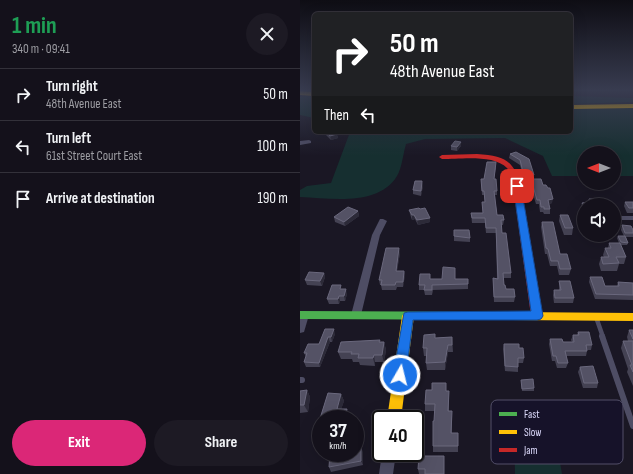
<!DOCTYPE html>
<html lang="en">
<head>
<meta charset="utf-8">
<style>
	:root { --surface:#14111b; --page:#1d1a24; --text:#f1f3f6; --muted:#9d9da3; --line:#33313a; --accent:#db2777 }
	body { margin:0; font-family:"Sofia Sans Condensed",sans-serif; background:var(--page); color:var(--text); height:100vh; display:flex; flex-direction:column; font-size:15px; white-space:nowrap }
	* { box-sizing:border-box; margin:0 }
	p { font-size:13px; color:var(--muted) }
	.icon { flex:none; width:22px; height:22px; fill:none; stroke:currentColor; stroke-width:2; stroke-linecap:round; stroke-linejoin:round }
	.map { position:relative; flex:1; overflow:hidden }
	.drawer { display:flex; flex-direction:column; background:var(--surface); width:300px }
	.drawer>* { flex:none }
	.top-card { position:absolute; left:12px; top:12px; width:261px; height:122px; border-radius:6px; box-shadow:0 4px 16px #0002,0 0 0 1px var(--line); background:#202124; color:#fff; overflow:hidden }
	.needle { width:26px; rotate:270deg }
	.buttons { position:absolute; left:277px; top:146px; display:grid; gap:8px }
	.buttons a { display:grid; place-items:center; width:44px; height:44px; border-radius:50%; background:var(--surface); box-shadow:0 4px 16px #0002,0 0 0 1px var(--line); font-size:20px }
	.speed { position:absolute; left:12px; top:410px; display:flex; gap:8px; font-size:20px; font-weight:700; text-align:center }
	.speed>* { display:grid; place-content:center; width:52px; height:52px; border-radius:50%; background:var(--surface); box-shadow:0 4px 16px #0002,0 0 0 1px var(--line); line-height:1 }
	.speed small { font-size:10px; font-weight:400 }
	.speed .limit { border:2px solid #111; border-radius:6px; background:#fff; color:#111 }
	.pin { position:absolute; display:grid; place-items:center; width:34px; height:34px; color:#fff; margin:-17px; border-radius:8px; box-shadow:0 2px 6px #0006 }
	.me { position:absolute; width:44px; margin:-22px; rotate:8deg; stroke-linejoin:round; filter:drop-shadow(0 0 3px #0008) }
	.turn { display:flex; align-items:center; gap:14px; height:84px; padding:0 12px; font-size:18px }
	.turn .icon { width:52px; height:52px; stroke-width:2.5 }
	.turn b { display:block; font-size:28px; line-height:34px }
	.then { display:flex; align-items:center; height:38px; padding:0 12px; background:#0003; gap:8px; font-size:15px }
	.round { display:grid; place-items:center; flex:none; width:42px; height:42px; border-radius:21px; background:var(--page) }
	.headline { display:flex; align-items:center; justify-content:space-between; height:68px; padding:0 12px }
	h1 { font-size:24px; font-weight:700; line-height:30px; color:#1e9e55 }
	.cta { display:flex; gap:8px; margin-top:auto; padding:8px 12px }
	.cta a { flex:1; height:46px; border-radius:24px; background:var(--accent); color:#fff; font-size:16px; font-weight:700; line-height:46px; text-align:center }
	.cta a+a { background:var(--page); color:var(--text) }
	ul { padding:0; list-style:none }
	li { display:flex; align-items:center; gap:12px; height:52px; padding:0 12px; border-top:1px solid var(--line) }
	li div { flex:1 }
	li b { display:block; font-size:15px }
	li em { font-style:normal }
	main { display:flex; flex:1; min-height:0 }
	.map>svg:first-child { display:block }
	.green { fill:#162f30 }
	.lines { fill:none; stroke-linecap:round; stroke-linejoin:round }
	.lane-far1 { stroke:#4e4d64; stroke-width:4.5 }
	.lane { stroke:#4e4d64; stroke-width:6 }
	.street { fill:#4e4d64; fill-rule:evenodd }
	.fast { fill:#4caf50; fill-rule:evenodd }
	.slow { fill:#ffc107; fill-rule:evenodd }
	.jam { fill:#c62828; fill-rule:evenodd }
	.wall { fill:#444253 }
	.shaded-wall { fill:#2c2a38 }
	.building { fill:#545265; stroke:#6a687d }
	.route { fill:#1a73e8; stroke:#114b97 }
	.key { fill:#161229; stroke:#524f69; stroke-width:1 }
	.key-label { font-size:11px; fill:#dfdcfe }
</style>
</head>
<body>
<main>
<section class="drawer">
<div class="headline"><div><h1>1 min</h1><p>340 m · 09:41</p></div><a class="round"><svg class="icon" aria-label="close" viewBox="0 0 24 24"><path d="M6 6l12 12M18 6L6 18"/></svg></a></div>
<ul>
<li><svg class="icon" aria-label="right" viewBox="0 0 24 24"><path d="M7 20v-9h11M14 6l5 5-5 5"/></svg><div><b>Turn right</b><p>48th Avenue East</p></div><em>50 m</em></li>
<li><svg class="icon" aria-label="left" viewBox="0 0 24 24"><path d="M17 20v-9H6M10 6l-5 5 5 5"/></svg><div><b>Turn left</b><p>61st Street Court East</p></div><em>100 m</em></li>
<li><svg class="icon" aria-label="arrive" viewBox="0 0 24 24"><path d="M6 21V4h12l-3 4 3 4H6"/></svg><div><b>Arrive at destination</b></div><em>190 m</em></li>
</ul>
<div class="cta"><a>Exit</a><a>Share</a></div>
</section>
<div class="map">
<svg width="333" height="474" viewBox="0 0 333 474">
	<rect width="100%" height="100%" fill="#1a1724"/>
	<g class="green">
		<polygon points="6,96 14,97 14,118 0,115 0,97"/>
		<polygon points="271,96 333,98 333,102 271,104"/>
		<path d="M 333,108 L 333,176 L 314,176 L 314,153 L 284,153 L 284,176 L 252,176 L 243,156 L 205,138 L 125,139 L 106,144 C 103,154 102,168 97,176 C 78,207 31,198 0,197 L 0,190 L 7,186 L 31,183 L 50,132 L 271,132 L 271,109 Z"/>
		<polygon points="230,407 257,445 262,474 215,474 214,418"/>
	</g>
	<g class="lines">
		<polyline class="lane-far1" points="296,317 303,337"/>
		<g class="lane">
			<polyline points="302,336 333,426"/>
			<polyline points="0,380 2,380"/>
		</g>
		<g class="street">
			<polygon points="9,140 11,141 11,143 0,145 0,141"/>
			<polygon points="316,216 333,216 333,220 319,220 315,218"/>
			<polygon points="80,219 83,219 87,221 80,235 61,315 59,318 56,319 53,318 51,315 72,235"/>
			<polygon points="4,311 7,312 9,315 4,332 0,333 0,313"/>
			<polygon points="82,453 96,453 93,474 79,474"/>
		</g>
		<polygon class="fast" points="0,311 212,312 216,313 218,316 216,319 212,320 0,319"/>
		<g class="slow">
			<polygon points="0,91 14,92 14,96 0,95"/>
			<polygon points="333,104 333,108 271,109 271,105"/>
			<polygon points="108,312 112,313 114,316 101,419 87,419 102,316 104,313"/>
			<polygon points="212,312 333,313 333,321 212,320 208,319 206,316 208,313"/>
		</g>
		<path class="jam" d="M 177,154 C 204,156 213,159 221,186 L 243,316 L 241,319 L 237,320 L 233,319 L 231,316 L 213,186 C 212,180 211,172 207,168 C 194,154 160,159 142,159 L 139,157 L 142,155 Z"/>
	</g>
	<g class="wall">
		<polygon points="24,132 36,132 38,138 31,140 24,133"/>
		<polygon points="161,142 161,146 157,151 151,150 151,146"/>
		<polygon points="216,152 234,175 234,179 243,185 252,203 249,204 250,209 250,214 244,214 243,212 240,212 239,204 236,204 230,184 231,180 224,180 220,165 209,158 210,154"/>
		<polygon points="196,167 194,179 197,191 197,195 195,195 197,215 204,220 203,225 201,225 202,233 211,273 211,278 203,278 204,285 206,289 215,297 214,302 194,302 193,278 197,279 196,233 186,233 185,223 172,223 171,213 183,213 182,202 185,202 184,195 182,195 181,179 184,179"/>
		<polygon points="123,186 121,196 113,194 113,190"/>
		<polygon points="289,199 300,205 284,205 284,213 283,213 281,208 282,203 288,202"/>
		<polygon points="325,202 333,202 333,213 327,213 324,206"/>
		<polygon points="109,210 130,222 118,225 115,219 112,220 110,214"/>
		<polygon points="58,211 59,216 45,226 35,222 34,217"/>
		<polygon points="260,215 273,228 272,235 264,235 259,221"/>
		<polygon points="242,222 260,254 271,269 269,275 259,275 257,266 250,266 247,254 245,254 241,227"/>
		<polygon points="322,225 333,230 333,237 326,237 328,243 327,245 321,245 326,257 324,264 319,264 317,271 301,271 299,264 301,257 304,257 303,255 305,248 308,248 309,243 319,243 317,238 318,236 324,236 321,230"/>
		<polygon points="154,230 170,238 170,242 154,241"/>
		<polygon points="100,253 97,271 104,271 105,275 103,287 97,287 96,290 82,290 81,285 80,285 79,280"/>
		<polygon points="24,273 25,277 22,286 7,285 5,280"/>
		<polygon points="290,277 305,286 317,286 318,282 333,283 333,300 295,299 289,282"/>
		<polygon points="155,279 168,279 168,289 133,290 132,295 125,295 124,290 119,290 119,285"/>
		<polygon points="259,281 274,298 273,303 254,303 253,295 254,290 259,290"/>
		<polygon points="42,289 47,294 45,301 40,301 39,304 29,304 27,299"/>
		<polygon points="25,329 35,334 32,342 30,342 20,367 6,367 4,362 6,357 4,353 19,344"/>
		<polygon points="329,330 333,330 333,386 327,372 328,369 321,348 323,341 328,341 327,337"/>
		<polygon points="278,332 292,345 291,350 287,350 287,351 286,356 266,356 268,363 266,368 257,368 255,361 252,361 249,344 250,339 263,342 272,342 271,340 273,335 277,335"/>
		<polygon points="152,337 153,352 148,352 145,370 127,370 126,363 126,356 124,356 123,348 136,338"/>
		<polygon points="80,342 84,342 86,350 84,362 75,362 75,366 60,365 59,362 53,362 52,359 41,359 38,352"/>
		<polygon points="204,344 219,348 224,358 223,363 218,363 218,372 205,371 203,349"/>
		<polygon points="280,367 298,383 297,388 283,388 278,372"/>
		<polygon points="221,380 234,388 234,391 222,391 221,382"/>
		<polygon points="7,390 10,397 8,412 0,413 0,391"/>
		<polygon points="146,391 149,391 149,411 152,418 152,433 158,433 158,452 133,452 133,446 135,411 125,411 125,404"/>
		<polygon points="28,393 41,394 44,401 41,409 47,409 49,416 49,419 21,419 21,432 18,425"/>
		<polygon points="63,452 63,465 31,472 29,467"/>
		<polygon points="144,463 144,474 119,474 118,469"/>
	</g>
	<g class="shaded-wall">
		<polygon points="37,134 38,138 31,140 30,136"/>
		<polygon points="161,142 161,146 157,151 157,147"/>
		<polygon points="122,181 123,186 121,196 121,191"/>
		<polygon points="253,199 252,203 248,205 248,200"/>
		<polygon points="58,211 59,216 45,226 44,222"/>
		<polygon points="112,215 114,215 115,219 112,220"/>
		<polygon points="130,218 130,222 118,225 117,220"/>
		<polygon points="99,248 100,253 96,275 96,271"/>
		<polygon points="104,271 105,275 103,287 103,282"/>
		<polygon points="24,273 25,277 22,286 20,281"/>
		<polygon points="46,289 47,294 45,301 44,296"/>
		<polygon points="39,296 40,301 39,304 38,299"/>
		<polygon points="34,329 35,334 32,342 31,337"/>
		<polygon points="28,337 30,342 20,367 19,363"/>
		<polygon points="84,342 86,350 84,362 82,355"/>
		<polygon points="148,345 148,352 145,370 145,362"/>
		<polygon points="74,355 75,362 75,366 73,358"/>
		<polygon points="7,390 10,397 8,412 4,405"/>
		<polygon points="41,394 44,401 39,416 37,409"/>
		<polygon points="47,409 49,416 49,419 44,419"/>
		<polygon points="61,447 63,452 63,465 61,461"/>
	</g>
	<g class="building">
		<polygon points="26,132 36,132 37,134 30,136"/>
		<polygon points="155,141 161,142 157,147 151,146"/>
		<polygon points="216,152 229,159 234,175 224,176 220,160 210,154"/>
		<polygon points="187,162 196,162 194,179 196,179 197,191 194,191 197,215 203,215 204,220 201,220 202,233 206,233 211,273 203,273 204,285 205,285 206,289 214,289 215,297 194,297 193,278 198,279 196,228 186,228 185,218 172,218 171,213 183,213 182,202 185,202 184,191 182,191 181,179 184,179"/>
		<polygon points="231,179 241,179 243,185 246,185 248,188 250,188 253,199 248,200 250,209 244,209 244,207 241,207 240,200 237,200"/>
		<polygon points="115,181 122,181 121,191 113,190"/>
		<polygon points="289,199 298,199 300,205 284,205 284,207 282,203 290,202"/>
		<polygon points="325,202 333,202 333,208 329,208"/>
		<polygon points="48,207 58,211 44,222 34,217"/>
		<polygon points="119,208 120,209 125,208 130,218 117,220 114,215 112,215 109,210"/>
		<polygon points="260,215 268,215 273,228 265,228"/>
		<polygon points="242,222 253,222 260,254 267,254 271,269 260,269 258,261 251,261 248,249 246,248"/>
		<polygon points="322,225 331,226 333,230 333,233 325,233"/>
		<polygon points="154,230 169,230 170,238 154,236"/>
		<polygon points="318,236 325,236 328,243 321,242"/>
		<polygon points="309,243 320,243 326,257 316,257 319,263 303,264 301,257 309,257 305,248 311,248"/>
		<polygon points="86,248 99,248 96,271 104,271 103,282 96,282 95,285 81,285 82,280 79,280"/>
		<polygon points="143,267 155,268 155,279 168,279 168,284 132,285 132,290 124,290 125,285 119,285 120,274 130,274 130,279 142,279"/>
		<polygon points="9,272 24,273 20,281 5,280"/>
		<polygon points="290,277 302,277 305,286 319,286 318,282 333,283 333,295 296,294"/>
		<polygon points="259,281 270,281 274,298 255,298 254,290 261,290"/>
		<polygon points="32,285 41,285 40,289 46,289 44,296 39,296 38,299 27,299"/>
		<polygon points="25,329 34,329 31,337 28,337 19,363 4,362 7,353 4,353 8,344 19,344"/>
		<polygon points="329,330 333,330 333,339"/>
		<polygon points="278,332 289,332 292,345 286,345 287,351 265,351 268,363 258,363 256,356 253,356 250,339 262,339 263,342 274,342 273,335 279,335"/>
		<polygon points="135,334 135,338 152,337 152,345 148,345 145,362 126,363 127,348 123,348 124,335"/>
		<polygon points="80,340 79,342 84,342 82,355 74,355 73,358 58,358 59,354 51,354 52,352 38,352 41,342"/>
		<polygon points="323,341 333,341 333,372 330,365 332,365"/>
		<polygon points="204,344 219,344 219,348 223,348 224,358 218,358 218,367 205,366"/>
		<polygon points="293,366 298,383 284,383 280,367"/>
		<polygon points="233,379 234,388 222,389 221,380"/>
		<polygon points="132,383 146,383 146,391 149,391 148,411 152,411 151,433 158,433 158,446 133,446 133,421 134,421 135,404 125,404 126,390 132,390"/>
		<polygon points="7,390 4,405 0,405 0,391"/>
		<polygon points="28,393 41,394 37,409 47,409 44,419 21,419 21,425 18,425"/>
		<polygon points="61,447 61,461 29,467 30,453 55,453 55,448"/>
		<polygon points="119,456 144,456 144,474 125,474 125,469 118,469"/>
	</g>
	<linearGradient id="sky" x2="0" y2="1"><stop stop-color="#0e0d14"/><stop offset="0.58" stop-color="#383c50"/><stop offset="1" stop-color="#383c50" stop-opacity="0"/></linearGradient>
	<rect width="333" height="156" fill="url(#sky)"/>
	<polygon class="route" points="214,184 217,184 221,186 243,316 241,319 237,320 113,320 106,375 104,379 100,380 95,379 93,375 104,313 108,312 231,311 213,186"/>
	<rect x="191" y="400" width="132" height="64" rx="6" class="key"/>
	<rect x="199" y="412" width="18" height="4" fill="#4caf50"/>
	<rect x="199" y="430" width="18" height="4" fill="#ffc107"/>
	<rect x="199" y="448" width="18" height="4" fill="#c62828"/>
	<g class="key-label">
		<text x="224" y="418">Fast</text>
		<text x="224" y="436">Slow</text>
		<text x="224" y="454">Jam</text>
	</g>
</svg>
<div class="buttons">
<a><svg class="needle" viewBox="-14 -14 28 28"><path d="M0-13l5 13h-10z" fill="#e53935"/><path d="M0 13l5-13h-10z" fill="#9d9da3"/></svg></a>
<a><svg class="icon" aria-label="sound" viewBox="0 0 24 24"><path d="M4 9h4l5-4v14l-5-4H4zM17 9q2 3 0 6"/></svg></a>
</div>
<div class="speed"><div>37<small>km/h</small></div><div class="limit">40</div></div>
<div class="pin" style="left:217px;top:186px;background:#d93025"><svg class="icon" aria-label="arrive" viewBox="0 0 24 24"><path d="M6 21V4h12l-3 4 3 4H6"/></svg></div>
<svg class="me" style="left:100px;top:375px" viewBox="-20 -20 40 40"><circle r="17" fill="#1a73e8" stroke="#fff" stroke-width="3"/><path d="M0-11L8 9 0 5-8 9z" fill="#fff"/></svg>
<div class="top-card">
<div class="turn"><svg class="icon" aria-label="right" viewBox="0 0 24 24"><path d="M7 20v-9h11M14 6l5 5-5 5"/></svg><div><b>50 m</b>48th Avenue East</div></div>
<div class="then">Then<svg class="icon" aria-label="left" viewBox="0 0 24 24"><path d="M17 20v-9H6M10 6l-5 5 5 5"/></svg></div>
</div>
</div>
</main>
</body>
</html>
